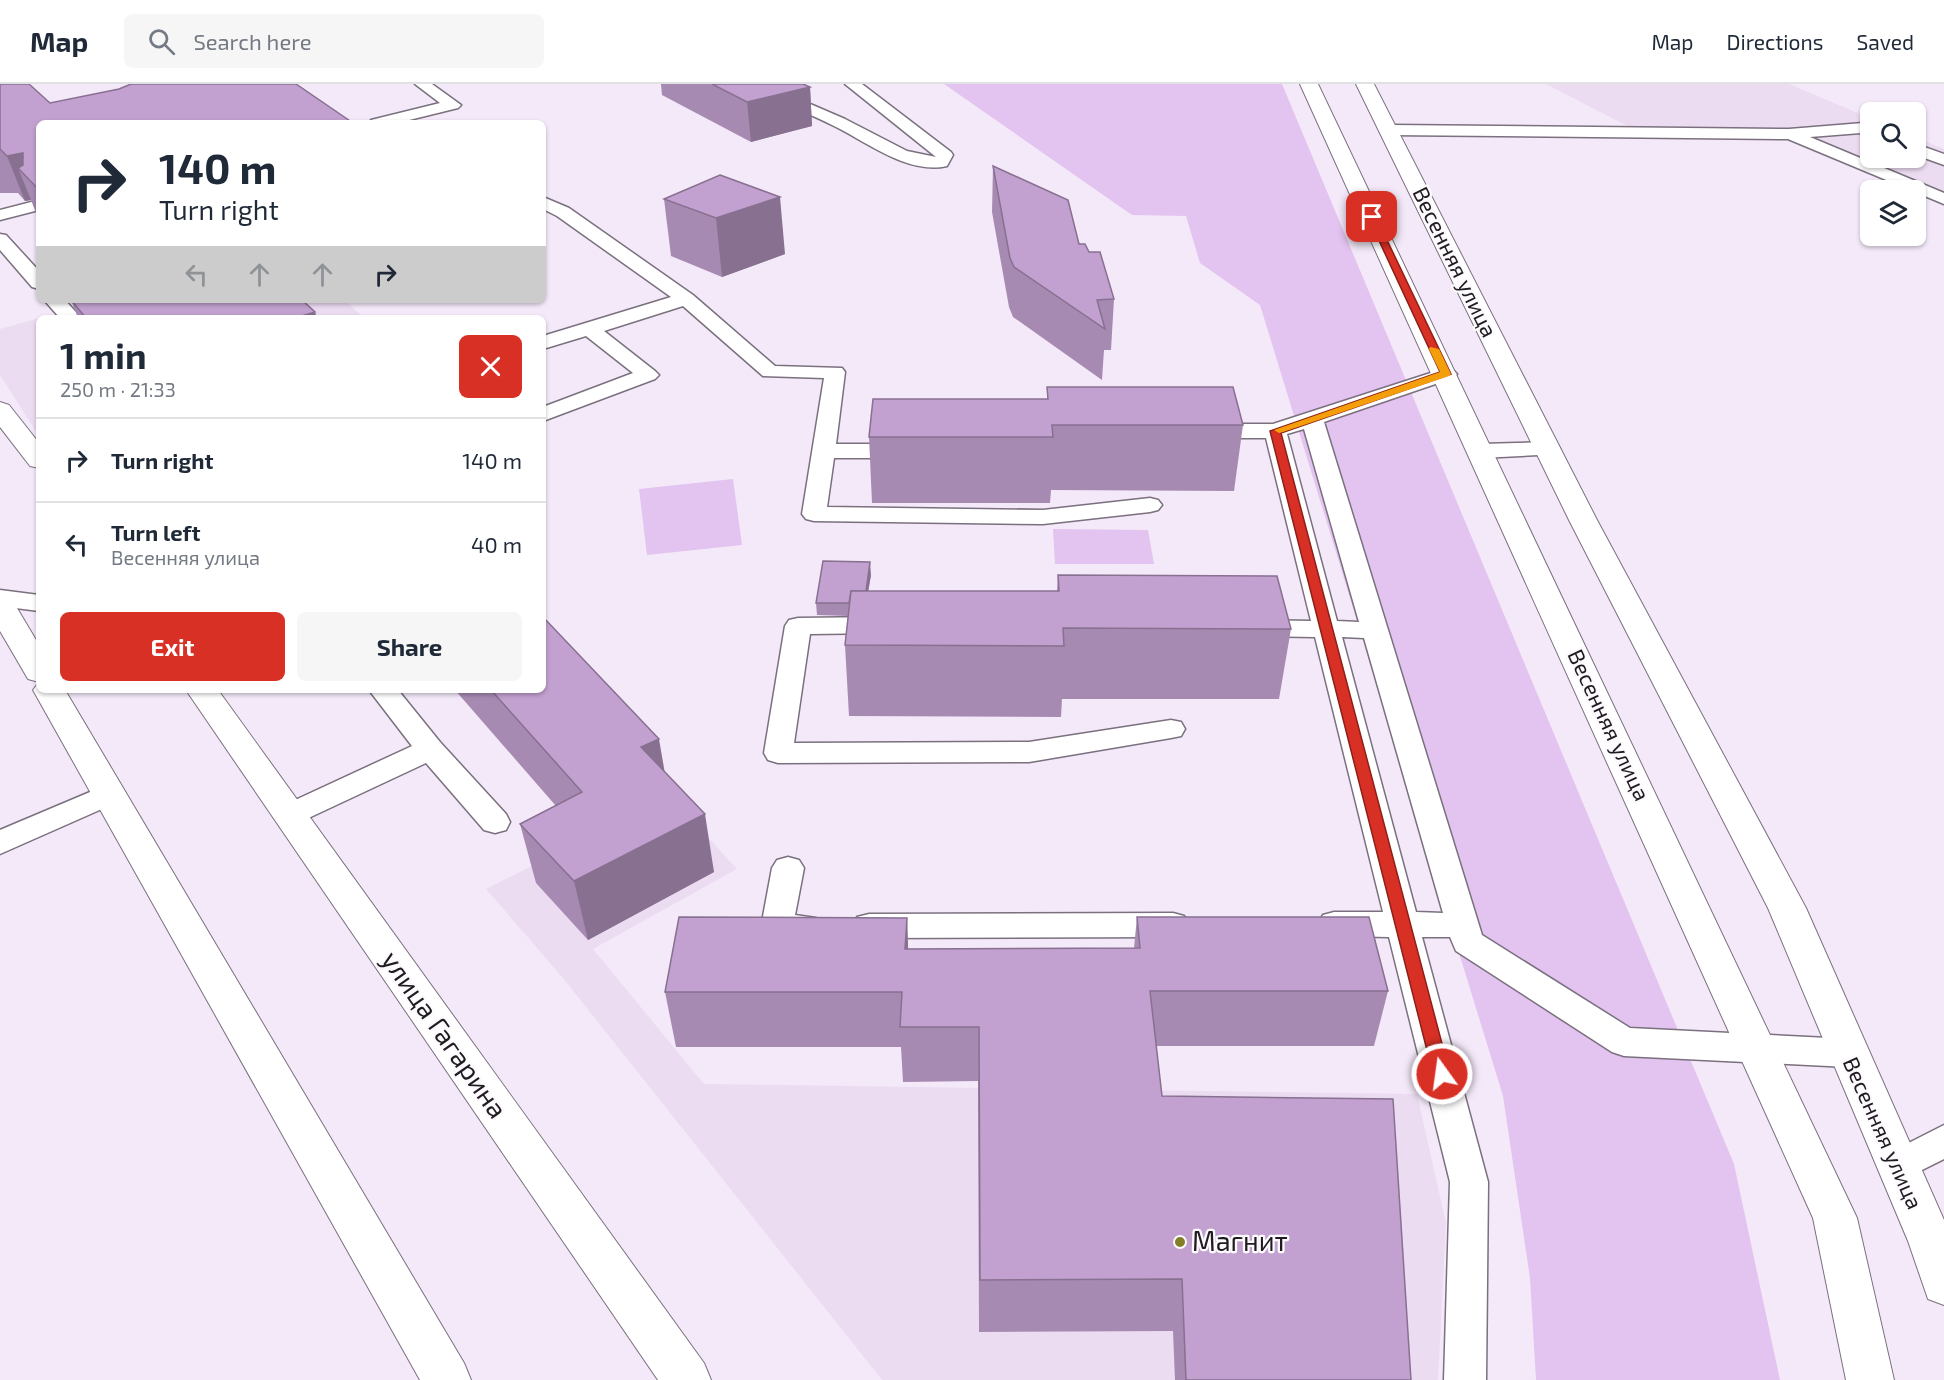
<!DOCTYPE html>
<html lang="en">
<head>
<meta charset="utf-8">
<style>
	:root { --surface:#fff; --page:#f6f6f7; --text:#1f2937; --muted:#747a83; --line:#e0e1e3; --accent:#d93025 }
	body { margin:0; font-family:"Exo 2",sans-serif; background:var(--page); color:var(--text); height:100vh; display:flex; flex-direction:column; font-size:22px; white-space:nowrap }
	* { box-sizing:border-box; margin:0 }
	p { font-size:20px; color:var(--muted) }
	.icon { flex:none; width:33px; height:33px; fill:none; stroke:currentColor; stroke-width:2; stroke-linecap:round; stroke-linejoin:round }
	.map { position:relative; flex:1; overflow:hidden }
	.details { position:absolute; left:36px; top:231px; width:510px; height:378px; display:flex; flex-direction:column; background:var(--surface); border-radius:9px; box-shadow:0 2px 4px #0004 }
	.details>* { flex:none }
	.guide { position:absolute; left:36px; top:36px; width:510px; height:183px; border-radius:9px; box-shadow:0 2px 4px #0004; background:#fff; color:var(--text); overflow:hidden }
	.buttons { position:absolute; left:1860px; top:18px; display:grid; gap:12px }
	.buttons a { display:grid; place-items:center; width:66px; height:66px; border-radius:9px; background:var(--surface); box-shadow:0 2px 4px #0004; font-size:30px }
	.pin { position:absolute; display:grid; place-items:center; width:51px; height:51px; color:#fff; margin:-26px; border-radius:12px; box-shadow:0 3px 9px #0006 }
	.me { position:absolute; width:66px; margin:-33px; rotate:346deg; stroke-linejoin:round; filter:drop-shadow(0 0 4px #0008) }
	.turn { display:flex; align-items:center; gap:21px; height:126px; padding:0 24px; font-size:27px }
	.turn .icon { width:78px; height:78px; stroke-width:2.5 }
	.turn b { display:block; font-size:42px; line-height:51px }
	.lanes { display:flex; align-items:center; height:57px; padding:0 24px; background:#0003; justify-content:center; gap:30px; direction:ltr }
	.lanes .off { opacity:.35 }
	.round { display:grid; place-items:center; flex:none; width:63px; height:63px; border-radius:9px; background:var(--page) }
	.summary { display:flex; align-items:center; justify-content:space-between; height:102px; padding:0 24px }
	h1 { font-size:36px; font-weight:700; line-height:45px }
	.action { display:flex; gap:12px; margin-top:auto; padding:12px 24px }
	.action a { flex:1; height:69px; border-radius:9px; background:var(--accent); color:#fff; font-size:24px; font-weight:700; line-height:69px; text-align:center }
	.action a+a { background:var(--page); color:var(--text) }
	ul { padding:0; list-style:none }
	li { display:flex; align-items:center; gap:18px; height:84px; padding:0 24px; border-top:2px solid var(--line) }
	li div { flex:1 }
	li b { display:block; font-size:22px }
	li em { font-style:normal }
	header { display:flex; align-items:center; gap:36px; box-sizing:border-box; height:84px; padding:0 30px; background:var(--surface); border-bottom:2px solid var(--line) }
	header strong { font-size:28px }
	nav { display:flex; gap:33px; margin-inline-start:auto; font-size:21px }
	.search { width:420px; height:54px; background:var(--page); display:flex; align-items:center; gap:15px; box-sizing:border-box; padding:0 21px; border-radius:9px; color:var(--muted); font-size:22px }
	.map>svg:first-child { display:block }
	.built { fill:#ecdcf2 }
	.green { fill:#e3c3ef }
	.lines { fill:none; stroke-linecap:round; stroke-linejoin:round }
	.service-casing { stroke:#7a707e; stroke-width:3 }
	.minor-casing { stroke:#7a707e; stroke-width:2 }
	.tertiary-casing { stroke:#7a707e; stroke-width:2 }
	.service { fill:#fff; fill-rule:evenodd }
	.minor { fill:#fff; fill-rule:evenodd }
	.tertiary { fill:#fff; fill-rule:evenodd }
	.wall { fill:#a78ab2 }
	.shaded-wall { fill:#887091 }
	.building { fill:#c2a0cf; stroke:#887091; stroke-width:1.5 }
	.route { fill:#d93025; stroke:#8d1f18; stroke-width:1.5 }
	.slow { fill:#f59e0b }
	.poi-dot { fill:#837f27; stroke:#fcfafd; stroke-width:2 }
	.labels { text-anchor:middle; stroke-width:4.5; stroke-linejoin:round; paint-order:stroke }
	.street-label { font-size:22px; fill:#1f1b20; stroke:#fcfafd }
	.near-street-label { font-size:27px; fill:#1f1b20; stroke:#fcfafd }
	.near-poi-label { font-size:27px; fill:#1f1b20; stroke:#fcfafd; text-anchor:start }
</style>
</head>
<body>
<header>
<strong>Map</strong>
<div class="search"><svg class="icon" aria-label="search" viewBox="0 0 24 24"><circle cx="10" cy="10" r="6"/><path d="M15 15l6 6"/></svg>Search here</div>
<nav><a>Map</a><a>Directions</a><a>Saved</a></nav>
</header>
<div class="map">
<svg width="1944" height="1296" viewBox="0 0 1944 1296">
	<rect width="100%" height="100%" fill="#f4e9f9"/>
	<g class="built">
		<polygon points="1546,0 1789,0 1870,34 1870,74 1916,74 1916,53 1944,65 1944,120 1916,109 1916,106 1910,106 1774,50 1635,46"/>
		<polygon points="258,216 345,216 364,234 194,234"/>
		<polygon points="39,234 39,352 0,291 0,245"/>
		<polygon points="670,712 737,785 593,865 704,1000 1417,1010 1446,1139 1438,1296 882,1296 563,894 486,805"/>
	</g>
	<g class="green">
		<polygon points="944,0 1282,0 1734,1080 1780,1296 1536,1296 1530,1194 1503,1012 1260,221 1200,179 1186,132 1132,131"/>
		<polygon points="733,395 742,461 647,471 639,405"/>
		<polygon points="1053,445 1148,446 1154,480 1055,480"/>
	</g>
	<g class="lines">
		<defs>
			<g id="service">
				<polygon points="415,0 432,0 461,21 458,24 397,39 369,39 371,36 440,19"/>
				<path d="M 845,0 L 862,0 L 951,68 L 953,71 L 947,82 C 908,91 867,58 834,42 C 813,31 791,23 770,13 L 767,10 L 775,5 L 780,7 L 845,35 L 907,67 L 936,73 Z"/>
				<polygon points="1863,39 1870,41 1870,52 1861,49 1810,53 1944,109 1944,120 1788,55 1390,51 1382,46 1390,41 1789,45"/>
				<polygon points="1916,60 1944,70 1944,81 1916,71"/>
				<polygon points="543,113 569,124 693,211 775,282 842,284 845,288 836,360 907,360 915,362 918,367 915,372 907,374 834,374 827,423 1043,426 1150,414 1158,416 1162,421 1158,426 1150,428 1043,440 814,437 806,435 802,430 824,294 763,292 683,222 604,247 655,287 659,291 655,295 543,337 543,323 633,289 586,252 543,265 543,252 671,213 557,132 543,125"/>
				<polygon points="39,116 39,126 0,136 0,126"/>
				<polygon points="0,150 6,151 39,187 39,205 32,203 0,166"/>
				<polygon points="44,216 65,216 81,234 60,234"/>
				<path d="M 1446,284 L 1453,286 L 1457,290 L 1453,294 L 1324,338 L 1482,851 L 1630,944 L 1848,955 L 1860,959 L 1866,969 L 1860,979 L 1848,983 L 1624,972 L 1612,968 L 1456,867 L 1450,853 L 1422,853 L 1488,1098 L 1486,1296 L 1444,1296 L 1450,1098 L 1389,853 L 1334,852 L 1323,849 L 1318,840 L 1323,831 L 1334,828 L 1383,828 L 1315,553 L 1252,552 L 1243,550 L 1239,544 L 1243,538 L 1252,536 L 1311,537 L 1266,354 L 1202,354 L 1194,352 L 1191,347 L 1194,342 L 1202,340 L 1273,340 ZM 1304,345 L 1359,538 L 1337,537 L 1287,350 ZM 1342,553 L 1364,554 L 1443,829 L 1416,828 Z"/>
				<polygon points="1549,358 1557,360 1560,365 1557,370 1481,374 1473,372 1470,367 1473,362 1481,360"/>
				<polygon points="0,506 39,511 39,527 0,522"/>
				<polygon points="885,533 894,535 898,541 894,547 885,549 810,550 794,659 1029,658 1171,636 1181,638 1185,645 1181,652 1171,654 1029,678 778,679 768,676 764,669 785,542 789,536 798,534"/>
				<polygon points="369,606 398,606 440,658 506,730 510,738 506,746 495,749 484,746 426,679 300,738 289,742 278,738 274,731 278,724 412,662"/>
				<polygon points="109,700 120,703 124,710 120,717 0,770 0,746"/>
				<path d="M 788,773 L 799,776 L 804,784 L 795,831 L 816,834 L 820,843 L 816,852 C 799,857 782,857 765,852 L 761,843 L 772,784 L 777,776 Z"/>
				<polygon points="1173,829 1184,832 1189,841 1184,850 1173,853 869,854 857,851 853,842 857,833 869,830"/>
				<polygon points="1944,1041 1944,1075 1898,1098 1885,1093 1879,1082 1885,1071"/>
			</g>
			<g id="minor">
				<polygon points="1300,0 1318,0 1857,1134 1894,1296 1846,1296 1813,1134"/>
				<polygon points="1356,0 1374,0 1597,436 1806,824 1944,1136 1944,1221 1928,1215 1908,1157 1768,824 1569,436"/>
			</g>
			<g id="tertiary">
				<polygon points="0,318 9,321 39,359 39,384 30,382 0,343"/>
				<polygon points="0,511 11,514 39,561 39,598 28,595 0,547"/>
				<polygon points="39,598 39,606 65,606 464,1279 471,1296 420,1296 33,606"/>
				<polygon points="186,606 218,606 704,1279 711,1296 658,1296"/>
			</g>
		</defs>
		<use href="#service" class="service-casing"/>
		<use href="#minor" class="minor-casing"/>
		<use href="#tertiary" class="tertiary-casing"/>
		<use href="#service" class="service"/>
		<use href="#minor" class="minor"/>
		<use href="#tertiary" class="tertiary"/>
	</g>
	<g class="wall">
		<polygon points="0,0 39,39 39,132 36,129 31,116 25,117 18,109 0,109"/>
		<polygon points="661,0 803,0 810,3 812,42 751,58 662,11"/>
		<polygon points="993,82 1089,168 1114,215 1111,266 1104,266 1102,296 1013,233 1009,223 992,128"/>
		<polygon points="720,91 785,170 722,193 671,172 664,115"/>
		<polygon points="71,216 317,234 78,234"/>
		<polygon points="1047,303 1243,341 1234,407 1051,406 1050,419 872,419 869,353 1047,315"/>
		<polygon points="871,491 868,507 1057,507 1058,491 1291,545 1279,615 1062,615 1061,633 849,632 845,561 848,532 817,531 816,519"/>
		<polygon points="455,606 543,606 665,689 714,788 588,856 536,799 520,740 556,722"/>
		<polygon points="1137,833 1388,907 1374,962 1156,962 1162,1012 1411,1296 1175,1296 1173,1247 979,1248 978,997 903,998 901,963 676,963 665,908 907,834 908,865 1134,864"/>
	</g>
	<g class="shaded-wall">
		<polygon points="810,3 812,42 751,58 747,18"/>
		<polygon points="23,69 36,102 18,84 31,116 25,117 7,72"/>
		<polygon points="780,113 785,170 722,193 716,134"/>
		<polygon points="315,228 317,234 295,234"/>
		<polygon points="870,478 871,491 864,532 864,519"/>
		<polygon points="659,655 669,713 641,663"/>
		<polygon points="705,730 714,788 588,856 574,797"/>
		<polygon points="907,834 909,889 905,865"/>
	</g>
	<g class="building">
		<polygon points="0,0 29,0 50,19 119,5 131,0 296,0 353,39 39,39 39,106 18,84 23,81 23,69 7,72 0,65"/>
		<polygon points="712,0 803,0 810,3 747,18"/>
		<polygon points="993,82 1068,116 1079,160 1085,160 1089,168 1100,168 1114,215 1097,216 1105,245 1014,183 1010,174"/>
		<polygon points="720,91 780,113 716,134 664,115"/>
		<polygon points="71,216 302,216 315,228 295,234 86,234"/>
		<polygon points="1047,303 1233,303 1243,341 1052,341 1053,353 869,353 873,315 1048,315"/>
		<polygon points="823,477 870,478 866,507 851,507 849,519 816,519"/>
		<polygon points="1058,491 1277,492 1291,545 1063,544 1064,562 845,561 851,507 1059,507"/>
		<polygon points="543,533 659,655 641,663 705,730 574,797 520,740 582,708 491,606 543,606"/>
		<polygon points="679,833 907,834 905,865 1140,864 1137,833 1369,833 1388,907 1150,907 1162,1012 1393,1015 1411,1296 1186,1296 1182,1195 980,1196 979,943 900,943 902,908 665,908"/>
	</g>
	<polygon class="route" points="1369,131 1376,133 1451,290 1281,349 1450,990 1448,995 1442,997 1436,995 1433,990 1270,347 1440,288 1368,133"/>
	<polygon class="slow" points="1430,263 1439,265 1451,290 1449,292 1283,348 1279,349 1274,346 1440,288 1429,265"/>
	<circle class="poi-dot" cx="1180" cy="1158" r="6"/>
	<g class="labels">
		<g class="street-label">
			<text transform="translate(1455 178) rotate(64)" y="8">Весенняя улица</text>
			<text transform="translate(1609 641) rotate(65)" y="8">Весенняя улица</text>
			<text transform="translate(1883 1049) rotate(66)" y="8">Весенняя улица</text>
		</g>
		<g class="near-street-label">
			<text transform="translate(444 951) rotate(55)" y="9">улица Гагарина</text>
		</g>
		<g class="near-poi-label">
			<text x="1192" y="1167">Магнит</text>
		</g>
	</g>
</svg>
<div class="buttons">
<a><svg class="icon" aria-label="search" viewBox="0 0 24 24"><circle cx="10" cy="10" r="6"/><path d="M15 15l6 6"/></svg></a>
<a><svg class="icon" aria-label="layers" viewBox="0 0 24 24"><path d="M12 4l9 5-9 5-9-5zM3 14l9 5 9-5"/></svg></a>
</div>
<div class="pin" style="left:1372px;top:133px;background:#d93025"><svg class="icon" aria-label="arrive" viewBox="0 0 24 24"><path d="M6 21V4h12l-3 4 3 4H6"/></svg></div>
<svg class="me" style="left:1442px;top:990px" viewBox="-20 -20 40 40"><circle r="17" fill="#d93025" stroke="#fff" stroke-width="3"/><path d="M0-11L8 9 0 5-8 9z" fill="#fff"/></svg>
<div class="guide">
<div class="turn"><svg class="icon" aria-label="right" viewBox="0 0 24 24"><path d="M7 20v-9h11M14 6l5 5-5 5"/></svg><div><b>140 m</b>Turn right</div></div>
<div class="lanes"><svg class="icon off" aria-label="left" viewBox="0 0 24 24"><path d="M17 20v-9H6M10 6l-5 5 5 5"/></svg><svg class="icon off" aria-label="ahead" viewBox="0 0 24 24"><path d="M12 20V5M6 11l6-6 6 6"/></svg><svg class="icon off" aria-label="ahead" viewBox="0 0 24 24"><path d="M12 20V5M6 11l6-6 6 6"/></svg><svg class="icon" aria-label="right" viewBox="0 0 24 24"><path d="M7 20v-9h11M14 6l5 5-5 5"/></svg></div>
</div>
<section class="details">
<div class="summary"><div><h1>1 min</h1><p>250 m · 21:33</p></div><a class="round" style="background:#d93025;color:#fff"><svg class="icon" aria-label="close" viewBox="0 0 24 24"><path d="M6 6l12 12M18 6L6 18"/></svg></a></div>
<ul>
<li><svg class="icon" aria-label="right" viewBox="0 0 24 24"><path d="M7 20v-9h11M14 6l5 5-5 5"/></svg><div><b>Turn right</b></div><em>140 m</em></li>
<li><svg class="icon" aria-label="left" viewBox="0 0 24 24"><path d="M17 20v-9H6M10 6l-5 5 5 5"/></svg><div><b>Turn left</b><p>Весенняя улица</p></div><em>40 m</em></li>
</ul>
<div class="action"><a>Exit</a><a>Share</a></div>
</section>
</div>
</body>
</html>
